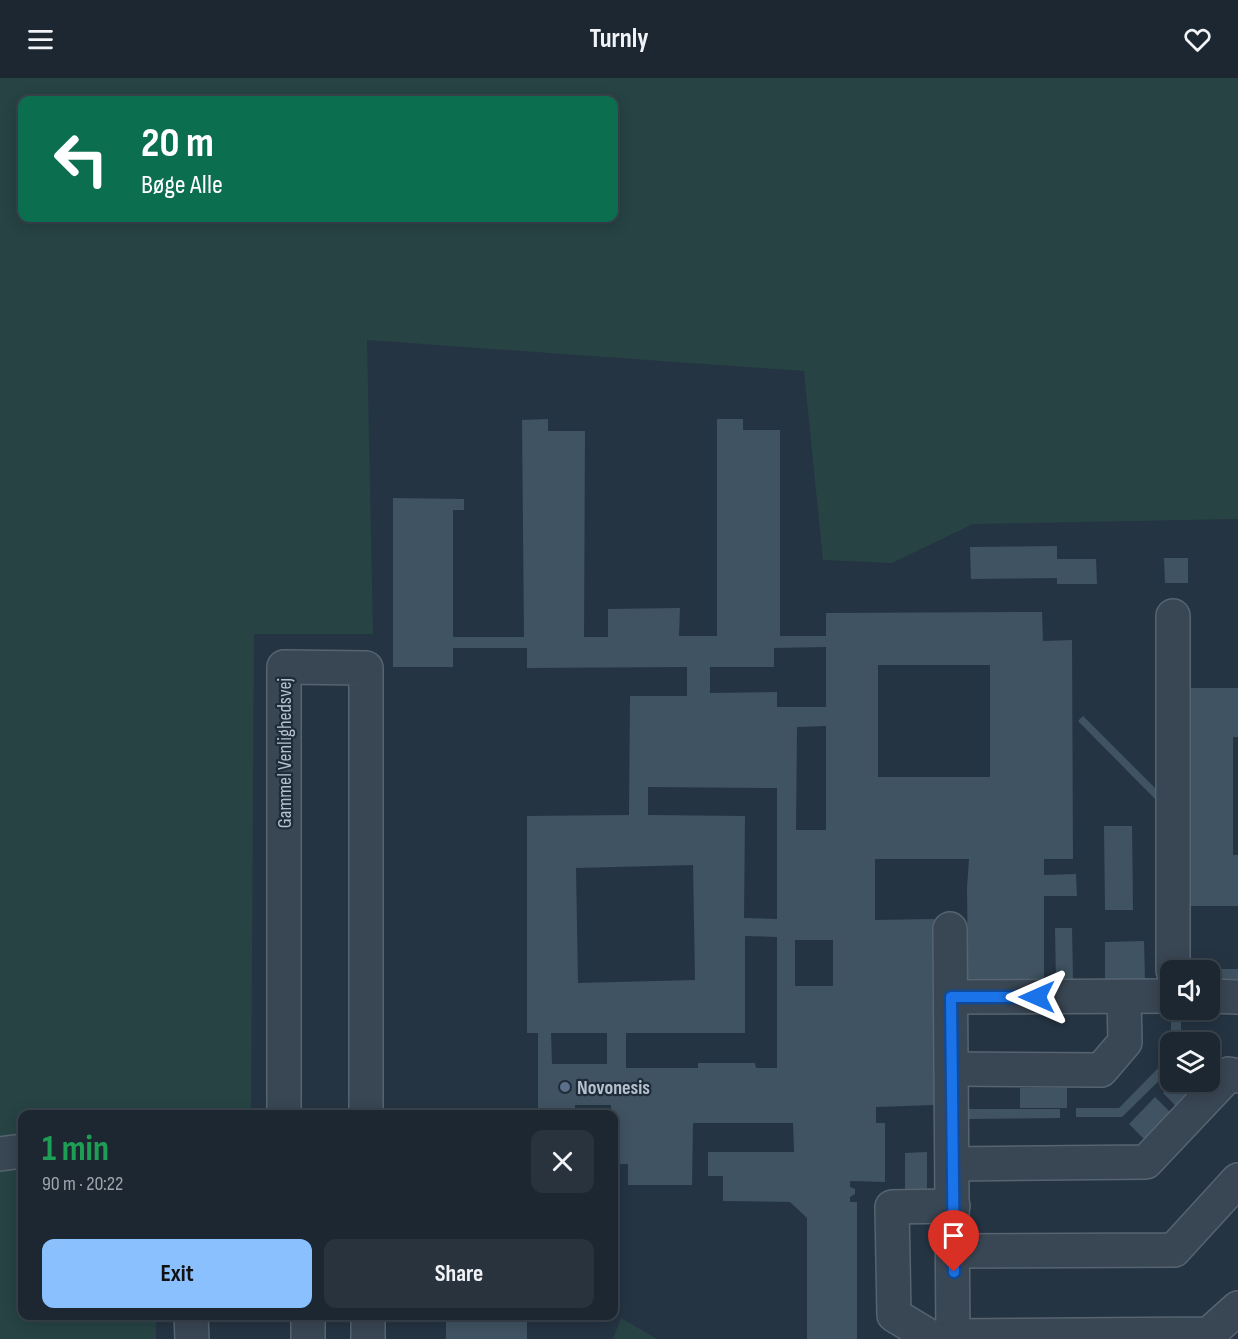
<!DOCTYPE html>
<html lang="en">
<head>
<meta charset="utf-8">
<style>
	:root { --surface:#1c2732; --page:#29333e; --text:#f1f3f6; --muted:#a0a5ac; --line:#3a444d; --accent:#8ac0fe }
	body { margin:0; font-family:"Sofia Sans Condensed",sans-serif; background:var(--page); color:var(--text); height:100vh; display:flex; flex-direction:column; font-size:22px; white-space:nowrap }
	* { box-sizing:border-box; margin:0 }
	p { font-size:20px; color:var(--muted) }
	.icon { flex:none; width:33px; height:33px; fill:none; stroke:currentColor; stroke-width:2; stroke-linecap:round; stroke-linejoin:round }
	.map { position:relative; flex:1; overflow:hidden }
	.drawer { position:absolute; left:18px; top:1032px; width:600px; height:210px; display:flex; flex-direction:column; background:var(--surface); border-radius:12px; box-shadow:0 3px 15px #0003,0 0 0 2px var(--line) }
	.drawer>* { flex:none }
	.guide { position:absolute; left:18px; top:18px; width:600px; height:126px; border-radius:12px; box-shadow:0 3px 15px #0003,0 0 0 2px var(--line); background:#0b6e4f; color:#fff; overflow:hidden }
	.buttons { position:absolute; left:1160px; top:882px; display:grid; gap:12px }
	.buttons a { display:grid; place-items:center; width:60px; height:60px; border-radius:12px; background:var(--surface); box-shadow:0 3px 15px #0003,0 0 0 2px var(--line); font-size:30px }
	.pin { position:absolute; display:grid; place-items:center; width:51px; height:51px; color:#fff; margin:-62px -26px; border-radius:50% 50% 50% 0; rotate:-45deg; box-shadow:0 0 6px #0007 }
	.pin .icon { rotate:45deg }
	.me { position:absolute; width:66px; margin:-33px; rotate:270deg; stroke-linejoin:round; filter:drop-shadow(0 0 4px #0008) }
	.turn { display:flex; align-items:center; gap:21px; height:126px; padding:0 24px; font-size:27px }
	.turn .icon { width:78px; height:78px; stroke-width:2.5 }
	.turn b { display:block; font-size:42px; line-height:51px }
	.round { display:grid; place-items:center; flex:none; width:63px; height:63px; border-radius:12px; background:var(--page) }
	.head { display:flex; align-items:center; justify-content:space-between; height:102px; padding:0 24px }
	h1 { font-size:36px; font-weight:700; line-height:45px; color:#1e9e55 }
	.primary-button { display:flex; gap:12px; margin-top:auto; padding:12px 24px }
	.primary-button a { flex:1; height:69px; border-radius:12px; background:var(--accent); color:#111; font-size:24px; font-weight:700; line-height:69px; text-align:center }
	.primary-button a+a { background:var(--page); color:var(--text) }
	header { display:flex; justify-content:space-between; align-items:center; height:78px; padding:0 24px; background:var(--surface); font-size:27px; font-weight:700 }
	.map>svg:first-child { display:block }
	.green { fill:#274344; fill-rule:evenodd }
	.building { fill:#405362; fill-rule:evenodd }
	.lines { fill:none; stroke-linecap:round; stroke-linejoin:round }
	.minor-casing { stroke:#576470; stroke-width:36 }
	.minor { stroke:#394653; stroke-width:33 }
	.route-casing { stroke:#114b97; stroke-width:15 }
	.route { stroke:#1a73e8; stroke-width:10 }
	.service-dot { fill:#5c6f8a; stroke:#1e2b38; stroke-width:2 }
	.labels { text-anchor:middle; stroke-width:4.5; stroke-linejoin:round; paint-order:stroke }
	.street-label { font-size:20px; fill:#b6c1cd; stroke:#1e2b38 }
	.poi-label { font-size:20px; font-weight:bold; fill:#b6c1cd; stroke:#1e2b38; text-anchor:start }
</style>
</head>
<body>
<header><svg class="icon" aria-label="menu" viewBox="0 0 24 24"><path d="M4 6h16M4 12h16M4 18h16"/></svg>Turnly<svg class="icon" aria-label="heart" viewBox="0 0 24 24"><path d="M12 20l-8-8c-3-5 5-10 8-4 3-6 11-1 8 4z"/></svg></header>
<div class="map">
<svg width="1238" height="1261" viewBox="0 0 1238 1261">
	<rect width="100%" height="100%" fill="#253443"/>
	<g class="green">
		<path d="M 0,0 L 1238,0 L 1238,441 L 973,446 L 892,485 L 823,482 L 804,293 L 367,262 L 373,556 L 254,556 L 251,1036 L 22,1036 L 22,1238 L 156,1238 L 156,1261 L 0,1261 ZM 22,22 L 614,22 L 614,140 L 22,140 Z"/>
		<polygon points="621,1240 657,1261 613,1261"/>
	</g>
	<g class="building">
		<path d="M 548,341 L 548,353 L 585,353 L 584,559 L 608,559 L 608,531 L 680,530 L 679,558 L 717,558 L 717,341 L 743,341 L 743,352 L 780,352 L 780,558 L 826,558 L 826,535 L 1042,534 L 1043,563 L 1072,562 L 1073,781 L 1044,781 L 1044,797 L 1076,796 L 1077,818 L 1044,818 L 1044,902 L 968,903 L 967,810 L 969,781 L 875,781 L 875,842 L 934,841 L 934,1027 L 876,1029 L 876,1045 L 885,1045 L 885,1104 L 850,1103 L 850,1109 L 855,1111 L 855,1116 L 850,1119 L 850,1124 L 857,1124 L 857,1261 L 807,1261 L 807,1140 L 790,1124 L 723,1123 L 723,1098 L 708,1098 L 708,1074 L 794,1074 L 793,1045 L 693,1045 L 692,1107 L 628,1107 L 628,1086 L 614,1086 L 614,1036 L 611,1036 L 611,1027 L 575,1027 L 575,1036 L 538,1036 L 538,955 L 527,955 L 527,738 L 629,737 L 630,618 L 687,618 L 687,589 L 527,590 L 527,570 L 453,570 L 453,589 L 393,589 L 393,420 L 464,421 L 464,432 L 453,432 L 453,559 L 524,559 L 522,342 ZM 826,569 L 826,629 L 777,629 L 777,614 L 710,615 L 710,589 L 774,589 L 774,570 ZM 878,587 L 990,587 L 990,699 L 878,699 ZM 826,648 L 826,752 L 796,752 L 797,649 ZM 648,709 L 777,710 L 777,841 L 744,840 L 745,738 L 648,737 ZM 693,787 L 695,902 L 578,905 L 576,790 ZM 745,858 L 777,859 L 777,990 L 756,990 L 755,985 L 698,985 L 698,990 L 626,990 L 626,955 L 745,955 ZM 795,862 L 833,862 L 833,908 L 795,908 ZM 551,955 L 607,955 L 607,986 L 552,986 Z"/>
		<polygon points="1057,468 1057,481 1096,481 1097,506 1057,506 1057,500 971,501 970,469"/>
		<polygon points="1164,480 1188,480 1188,505 1165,505"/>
		<polygon points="1185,610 1238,610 1238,659 1233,659 1233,777 1238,777 1238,828 1185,828"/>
		<polygon points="1083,638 1162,717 1159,725 1078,643"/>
		<polygon points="1104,748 1132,748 1133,832 1105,832"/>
		<polygon points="1055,850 1072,850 1073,901 1056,902"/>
		<polygon points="1144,863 1145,902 1105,902 1105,864"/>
		<rect x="1219" y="891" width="19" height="10"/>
		<polygon points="1181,938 1181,964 1171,964 1171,939"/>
		<polygon points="1170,978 1170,992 1122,1039 1076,1039 1076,1030 1119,1030"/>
		<polygon points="1174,1004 1206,1004 1181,1033 1163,1015"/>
		<rect x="1020" y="1010" width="47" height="20"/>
		<polygon points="1155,1019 1175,1039 1149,1066 1129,1046"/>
		<polygon points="969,1031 1060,1031 1060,1040 969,1041"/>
		<polygon points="927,1074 927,1113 905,1113 905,1075"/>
		<rect x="446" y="1238" width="81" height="23"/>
	</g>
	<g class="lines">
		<defs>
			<g id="minor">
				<polyline points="950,851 953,1261"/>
				<polyline points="1173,892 1173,538"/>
				<polyline points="1209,918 1238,919"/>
				<polyline points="951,919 1170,918"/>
				<polyline points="952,991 1101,992 1125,964 1124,919"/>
				<polyline points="284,1036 284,589 366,590 366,1036"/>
				<polyline points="0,1076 22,1073"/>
				<polyline points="953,1086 1146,1084 1229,996 1238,998"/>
				<polyline points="954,1173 1174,1172 1238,1102"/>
				<polyline points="191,1238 192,1261"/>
				<polyline points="308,1238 308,1261"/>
				<polyline points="368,1238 368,1261"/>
				<polyline points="953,1258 1209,1256 1238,1230"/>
				<polyline points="934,1261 894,1237 892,1129 953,1128"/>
			</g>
		</defs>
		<use href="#minor" class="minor-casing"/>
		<use href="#minor" class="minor"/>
	</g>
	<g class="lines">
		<defs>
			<polyline id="route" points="954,1194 951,919 1037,919"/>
		</defs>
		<use href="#route" class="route-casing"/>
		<use href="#route" class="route"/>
	</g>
	<circle class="service-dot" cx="565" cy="1009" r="6"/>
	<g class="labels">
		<g class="street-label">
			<text transform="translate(284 675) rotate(-90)" y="7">Gammel Venlighedsvej</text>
		</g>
		<g class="poi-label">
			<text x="577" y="1016">Novonesis</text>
		</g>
	</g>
</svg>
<div class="buttons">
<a><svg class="icon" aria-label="sound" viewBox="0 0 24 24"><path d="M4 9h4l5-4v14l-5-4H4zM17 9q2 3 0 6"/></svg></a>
<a><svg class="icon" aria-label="layers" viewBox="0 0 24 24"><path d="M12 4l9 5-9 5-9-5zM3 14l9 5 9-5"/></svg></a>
</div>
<div class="pin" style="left:954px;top:1194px;background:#d93025"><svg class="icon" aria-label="arrive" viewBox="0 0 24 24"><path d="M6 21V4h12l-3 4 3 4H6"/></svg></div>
<svg class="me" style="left:1037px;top:919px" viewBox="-20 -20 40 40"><path d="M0-17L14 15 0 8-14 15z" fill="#1a73e8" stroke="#fff" stroke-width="4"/></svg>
<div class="guide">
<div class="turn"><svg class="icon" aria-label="left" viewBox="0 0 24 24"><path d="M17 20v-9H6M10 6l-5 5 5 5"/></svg><div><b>20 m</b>Bøge Alle</div></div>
</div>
<section class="drawer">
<div class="head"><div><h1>1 min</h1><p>90 m · 20:22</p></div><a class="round"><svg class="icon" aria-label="close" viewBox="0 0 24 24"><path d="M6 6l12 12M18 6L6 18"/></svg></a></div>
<div class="primary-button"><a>Exit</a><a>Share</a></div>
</section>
</div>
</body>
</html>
